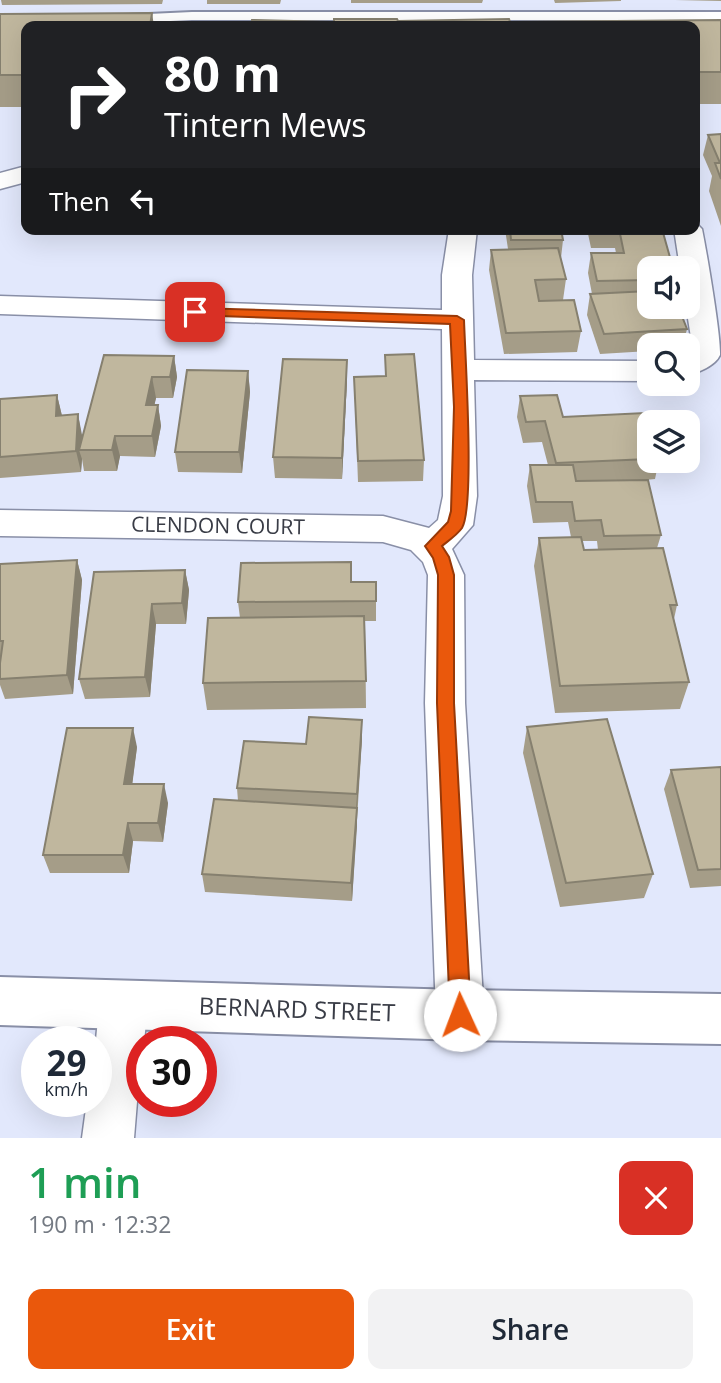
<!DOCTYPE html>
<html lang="en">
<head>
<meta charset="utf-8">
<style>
	:root { --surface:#fff; --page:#f2f2f3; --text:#1f2937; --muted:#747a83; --accent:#ea580c }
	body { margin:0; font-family:"Open Sans",sans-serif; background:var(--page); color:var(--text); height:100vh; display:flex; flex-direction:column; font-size:26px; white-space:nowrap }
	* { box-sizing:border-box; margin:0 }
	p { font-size:23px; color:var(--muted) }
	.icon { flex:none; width:38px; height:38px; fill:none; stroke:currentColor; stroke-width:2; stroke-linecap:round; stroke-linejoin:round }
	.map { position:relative; height:1138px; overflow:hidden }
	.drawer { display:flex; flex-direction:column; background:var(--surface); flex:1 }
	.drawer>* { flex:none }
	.top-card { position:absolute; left:21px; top:21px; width:679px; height:214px; border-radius:14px; box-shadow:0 7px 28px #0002; background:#202124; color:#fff; overflow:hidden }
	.tools { position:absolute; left:637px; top:256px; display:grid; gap:14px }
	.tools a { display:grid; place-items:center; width:63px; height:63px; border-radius:14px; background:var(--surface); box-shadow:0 7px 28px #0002; font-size:35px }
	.speed { position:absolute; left:21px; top:1026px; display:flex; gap:14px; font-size:35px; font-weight:700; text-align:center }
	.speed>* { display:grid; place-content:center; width:91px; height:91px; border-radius:50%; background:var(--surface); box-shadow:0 7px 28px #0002; line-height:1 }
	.speed small { font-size:18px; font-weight:400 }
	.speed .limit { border:10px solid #d22; background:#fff; color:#111 }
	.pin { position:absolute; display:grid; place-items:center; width:60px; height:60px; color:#fff; margin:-30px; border-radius:14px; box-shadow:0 4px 10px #0006 }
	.me { position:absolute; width:77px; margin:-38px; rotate:358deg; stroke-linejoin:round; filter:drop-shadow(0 0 5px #0008) }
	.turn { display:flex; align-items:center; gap:24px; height:147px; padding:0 28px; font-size:32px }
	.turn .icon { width:91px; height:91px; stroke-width:2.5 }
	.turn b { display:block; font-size:49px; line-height:60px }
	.then { display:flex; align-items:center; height:66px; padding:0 28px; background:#0003; gap:14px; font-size:26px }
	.round { display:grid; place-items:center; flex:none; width:74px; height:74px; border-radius:14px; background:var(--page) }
	.headline { display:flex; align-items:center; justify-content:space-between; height:119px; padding:0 28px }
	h1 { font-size:42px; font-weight:600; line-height:52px; color:#1e9e55 }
	.primary-button { display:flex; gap:14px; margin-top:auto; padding:14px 28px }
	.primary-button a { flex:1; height:80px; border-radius:14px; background:var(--accent); color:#fff; font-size:28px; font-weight:600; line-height:80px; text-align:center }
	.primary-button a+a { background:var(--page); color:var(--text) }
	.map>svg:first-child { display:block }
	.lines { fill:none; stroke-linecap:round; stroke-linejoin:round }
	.lane-casing { stroke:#898fa7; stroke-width:4 }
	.street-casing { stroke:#898fa7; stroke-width:3 }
	.secondary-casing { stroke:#898fa7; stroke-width:4 }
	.lane { fill:#fff; fill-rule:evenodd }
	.street { fill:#fff; fill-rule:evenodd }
	.secondary { fill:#fff; fill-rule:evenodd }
	.wall { fill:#a59d88; fill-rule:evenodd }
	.shaded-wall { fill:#86806f }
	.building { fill:#c0b79e; stroke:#86806f; stroke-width:2 }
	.route { fill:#ea580c; stroke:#983908; stroke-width:2 }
	.labels { text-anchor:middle; stroke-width:5; stroke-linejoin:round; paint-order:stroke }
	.street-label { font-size:21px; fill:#393c46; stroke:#fff }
	.near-street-label { font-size:24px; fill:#393c46; stroke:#fff }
</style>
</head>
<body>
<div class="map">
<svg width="721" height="1138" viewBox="0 0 721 1138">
	<rect width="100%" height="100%" fill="#e2e8fc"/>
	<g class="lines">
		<defs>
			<polygon id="lane" points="192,12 721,12 721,20 192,20 127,23 121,19 127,15"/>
			<g id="street">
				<polygon points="26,166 26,182 0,189 0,173"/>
				<path d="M 695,222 L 702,229 C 707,254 721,336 720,355 C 715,366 699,372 688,375 L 688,351 L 692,344 L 686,306 L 688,268 L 680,268 L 674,229 L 695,229 Z"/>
				<polygon points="449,229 477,229 472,275 474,360 649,361 649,381 474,380 477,496 473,525 452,549 464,575 465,703 484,1015 477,1032 460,1039 443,1032 436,1015 425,703 428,575 423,562 411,550 383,542 0,536 0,510 383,516 429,528 438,520 443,496 442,329 0,314 0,296 442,310 442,275"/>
				<path d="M 124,982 L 141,988 L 148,1005 L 144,1041 L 142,1041 L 134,1138 L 82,1138 L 87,1101 L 96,1101 C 96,1062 92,1025 107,988 Z"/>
			</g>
			<polygon id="secondary" points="0,977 460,990 721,994 721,1044 460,1040 0,1025"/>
		</defs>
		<use href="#lane" class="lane-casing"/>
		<use href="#street" class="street-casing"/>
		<use href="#secondary" class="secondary-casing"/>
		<use href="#lane" class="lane"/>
		<use href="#street" class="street"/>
		<use href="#secondary" class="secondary"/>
	</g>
	<g class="wall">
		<polygon points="1,0 163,0 162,4 2,5"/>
		<polygon points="207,0 281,0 280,4 207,4"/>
		<polygon points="351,0 483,0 482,3 351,3"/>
		<polygon points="554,0 621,0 621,1 555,3"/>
		<polygon points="675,0 721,0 721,1"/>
		<polygon points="0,14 26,26 26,107 0,107"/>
		<polygon points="721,20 721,104 695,104 695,26 334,22"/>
		<polygon points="721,134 721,226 709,191 712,176 703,155 708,135"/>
		<polygon points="505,229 561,229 563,240 561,258 566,279 563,300 539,300 581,331 577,352 504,354 489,270 491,250 508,249"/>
		<polygon points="587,229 662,229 649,268 649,306 687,329 683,345 649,345 649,351 600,354 587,315 590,294 592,294 588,273 591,253 616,253 615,248 591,248"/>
		<polygon points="385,355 424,460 423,481 358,482 354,377 385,376"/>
		<polygon points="174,356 177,377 173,398 156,398 154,405 158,405 161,426 155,457 120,456 117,471 84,471 82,459 81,472 0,478 0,399 57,395 62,416 78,414 82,439"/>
		<polygon points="248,371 250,392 242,473 178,472 175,452"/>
		<polygon points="347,381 342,479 275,478 273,457"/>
		<path d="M 520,396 L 563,417 L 649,426 L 649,460 L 659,460 L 655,479 L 645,480 L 661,535 L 657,548 L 677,605 L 674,619 L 689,682 L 680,709 L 555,713 L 534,566 L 539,538 L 571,537 L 568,522 L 533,523 L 527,486 L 530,465 L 548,465 L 542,442 L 523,443 L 517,417 ZM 582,541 L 597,541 L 598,550 L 584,550 Z"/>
		<polygon points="77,560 82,580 73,694 5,699 0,685 0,564"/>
		<polygon points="185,570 189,590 186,624 156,624 150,697 85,699 79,679"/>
		<polygon points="352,582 376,601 376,621 365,621 366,708 207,710 203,683 240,618 238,602"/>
		<polygon points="527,727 653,874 644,898 560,907 523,753"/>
		<polygon points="362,739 352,901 205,892 202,874 238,801 237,788 306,744"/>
		<polygon points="137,747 132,784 168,803 163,842 133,841 129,873 50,873 43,855"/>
		<polygon points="721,767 721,886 690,888 664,789 671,770"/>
	</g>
	<g class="shaded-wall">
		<polygon points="152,13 154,26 150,26"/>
		<polygon points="174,356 177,377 173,398 170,377"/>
		<polygon points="347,360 347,381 342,479 342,458"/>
		<polygon points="248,371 250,392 242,473 239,452"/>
		<polygon points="152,377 156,398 150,426 146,405"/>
		<polygon points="57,395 62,416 56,416"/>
		<polygon points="158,405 161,426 155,457 152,436"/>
		<polygon points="78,414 82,435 82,450 79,450 82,459 81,472 76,451"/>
		<polygon points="115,436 120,456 117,471 112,450"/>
		<polygon points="77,560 82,580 73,694 67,675"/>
		<polygon points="185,570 189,590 186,624 182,603"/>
		<polygon points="152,604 156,624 150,697 145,677"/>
		<polygon points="362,720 362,739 357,809 357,826 352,901 351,883"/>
		<polygon points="133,728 137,747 130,802 124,784"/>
		<polygon points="164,784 168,803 163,842 158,823"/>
		<polygon points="128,823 133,841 129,873 123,855"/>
	</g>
	<g class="building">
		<polygon points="152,13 150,26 26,26 26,75 0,75 0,14"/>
		<polygon points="334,19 397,19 398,21 509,19 510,22 721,20 721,72 695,72 695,26 251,26 252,20 334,22"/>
		<polygon points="721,134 721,163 720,163 708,135"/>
		<polygon points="715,163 721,163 721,179"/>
		<polygon points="510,229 561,229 563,240 511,240"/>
		<polygon points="619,229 662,229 673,268 649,268 649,280 597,281 591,253 624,253"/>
		<polygon points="558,248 566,279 535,280 539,301 574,300 581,331 506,333 491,250"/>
		<polygon points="649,291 649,306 678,306 687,329 604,334 590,294"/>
		<polygon points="414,354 424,460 358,461 354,377 386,376 385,355"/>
		<polygon points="104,355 174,356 170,377 152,377 146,405 158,405 152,436 115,436 112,450 79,450"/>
		<polygon points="283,359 347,360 342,458 273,457"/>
		<polygon points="187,370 248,371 239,452 175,452"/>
		<polygon points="57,395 56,416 78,414 76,451 0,457 0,399"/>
		<polygon points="557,395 563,417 645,413 649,426 649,459 556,463 545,421 526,422 520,396"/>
		<polygon points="530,465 573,465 576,481 648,480 661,535 604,536 601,520 575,521 572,502 536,502"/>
		<polygon points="581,537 584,550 663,548 677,605 670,605 689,682 560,686 539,538"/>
		<polygon points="77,560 67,675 0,679 0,663 3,641 0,641 0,564"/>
		<polygon points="351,562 351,582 376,582 376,601 238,602 241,563"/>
		<polygon points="185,570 182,603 152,604 145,677 79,679 94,572"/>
		<polygon points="364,616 366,681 203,683 208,618"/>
		<polygon points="309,717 362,720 357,794 237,788 244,741 306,744"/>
		<polygon points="607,719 653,874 566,883 527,727"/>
		<polygon points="67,728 133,728 124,784 164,784 158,823 128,823 123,855 43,855"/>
		<polygon points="721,767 721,869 698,870 671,770"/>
		<polygon points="214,799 357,808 351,883 202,874"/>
	</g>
	<path class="route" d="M 195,308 L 457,316 L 464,320 C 465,353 475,506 462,528 C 457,535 448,541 442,546 L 449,557 L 454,575 L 454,703 L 471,1015 L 468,1022 L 460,1025 L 453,1022 L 450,1015 L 437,703 L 438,575 L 433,558 L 425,546 L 448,522 L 451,511 L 454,407 L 450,324 L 190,315 L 190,309 Z"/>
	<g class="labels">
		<g class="street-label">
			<text transform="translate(218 526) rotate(1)" y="7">CLENDON COURT</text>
		</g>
		<g class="near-street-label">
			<text transform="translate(297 1010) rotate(2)" y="8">BERNARD STREET</text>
		</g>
	</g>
</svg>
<div class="tools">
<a><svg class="icon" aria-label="sound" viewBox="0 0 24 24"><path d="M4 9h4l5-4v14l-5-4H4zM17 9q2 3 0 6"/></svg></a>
<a><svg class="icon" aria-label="search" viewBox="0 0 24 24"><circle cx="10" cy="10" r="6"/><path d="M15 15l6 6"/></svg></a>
<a><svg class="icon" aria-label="layers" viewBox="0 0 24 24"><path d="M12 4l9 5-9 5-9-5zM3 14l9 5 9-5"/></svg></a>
</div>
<div class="speed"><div>29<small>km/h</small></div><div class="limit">30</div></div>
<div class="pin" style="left:195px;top:312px;background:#d93025"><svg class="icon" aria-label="arrive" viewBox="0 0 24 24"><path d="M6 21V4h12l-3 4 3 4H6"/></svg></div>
<svg class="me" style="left:460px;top:1015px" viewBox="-20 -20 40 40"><circle r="19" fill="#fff"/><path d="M0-13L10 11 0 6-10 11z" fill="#ea580c"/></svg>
<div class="top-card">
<div class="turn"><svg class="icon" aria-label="right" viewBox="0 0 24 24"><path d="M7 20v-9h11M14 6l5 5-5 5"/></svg><div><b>80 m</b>Tintern Mews</div></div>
<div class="then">Then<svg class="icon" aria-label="left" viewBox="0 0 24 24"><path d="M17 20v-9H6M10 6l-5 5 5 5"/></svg></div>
</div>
</div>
<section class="drawer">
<div class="headline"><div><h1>1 min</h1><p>190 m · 12:32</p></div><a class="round" style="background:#d93025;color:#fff"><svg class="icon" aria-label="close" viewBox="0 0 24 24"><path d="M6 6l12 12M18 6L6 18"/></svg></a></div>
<div class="primary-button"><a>Exit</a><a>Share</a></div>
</section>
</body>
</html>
